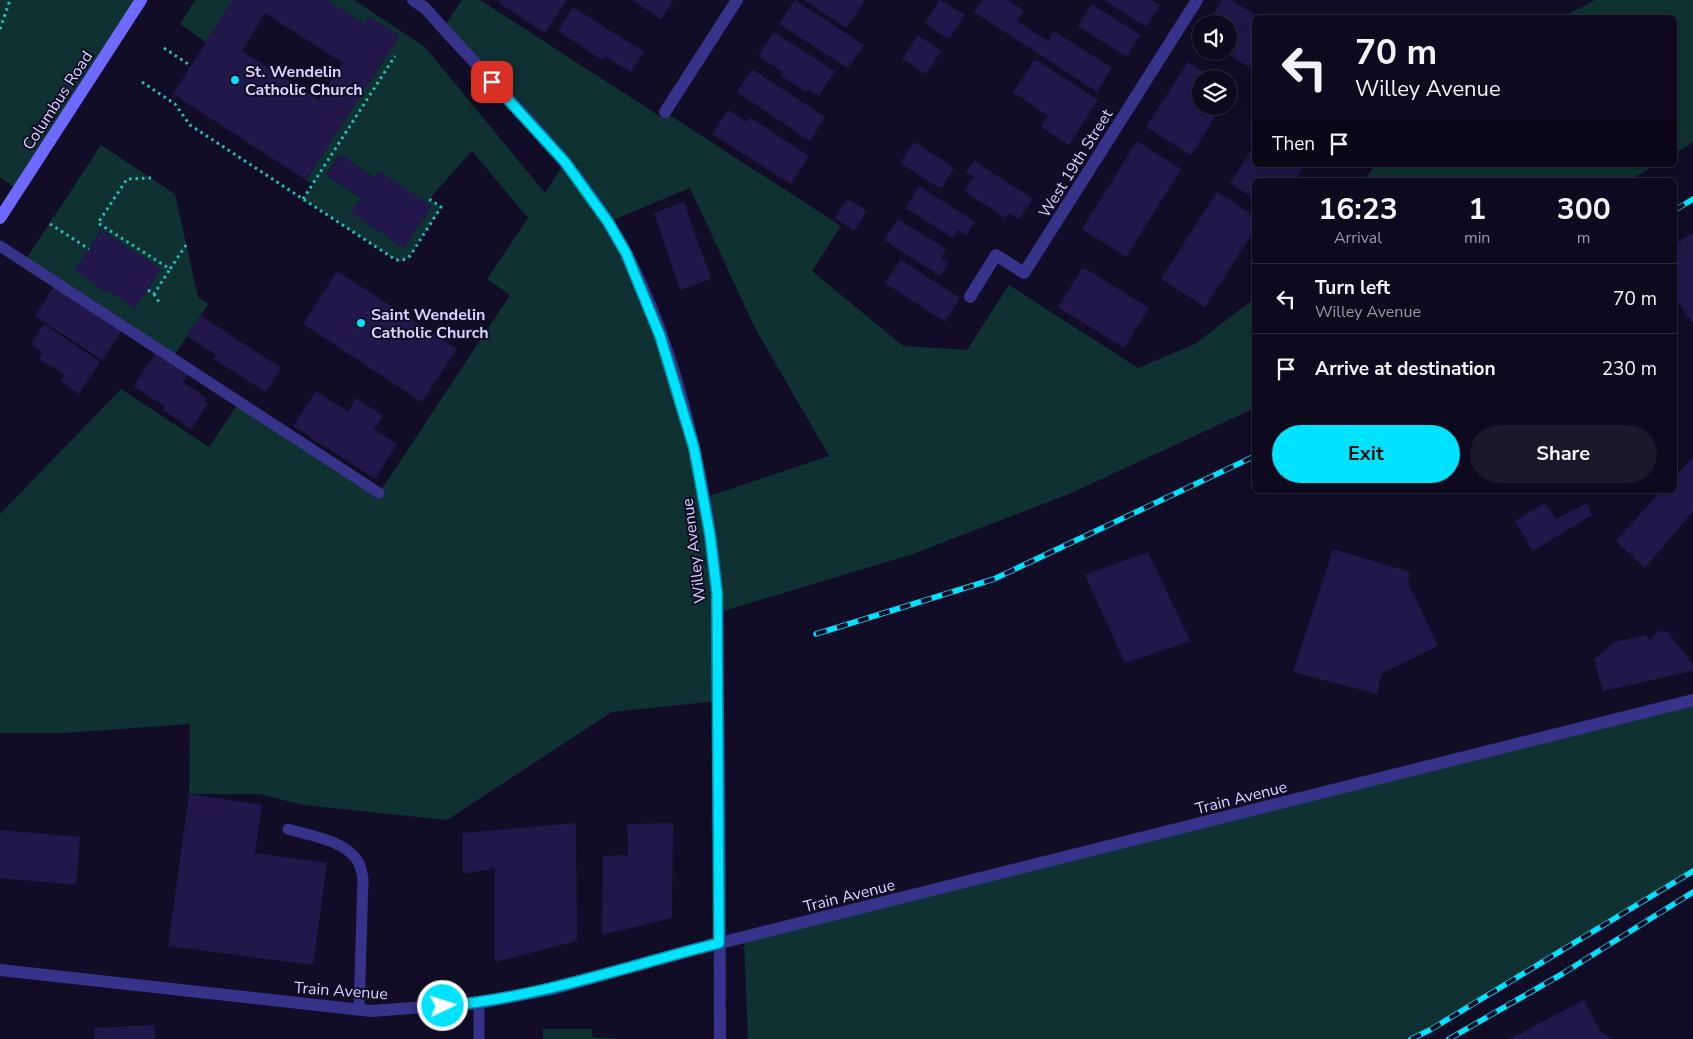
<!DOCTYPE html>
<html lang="en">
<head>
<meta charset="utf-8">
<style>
	:root { --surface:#0d0a1d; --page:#1b182a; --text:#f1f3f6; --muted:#9a9aa4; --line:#2d2b3b; --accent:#00e2fe }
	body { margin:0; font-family:"Nunito Sans",sans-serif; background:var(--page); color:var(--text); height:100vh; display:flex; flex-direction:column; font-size:19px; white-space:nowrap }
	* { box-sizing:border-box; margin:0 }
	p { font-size:16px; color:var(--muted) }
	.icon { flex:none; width:28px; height:28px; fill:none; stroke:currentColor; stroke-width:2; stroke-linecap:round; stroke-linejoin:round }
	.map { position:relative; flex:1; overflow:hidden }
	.details { position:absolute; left:1252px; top:178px; width:425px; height:315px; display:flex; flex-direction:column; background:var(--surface); border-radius:8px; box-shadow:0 2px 12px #0003,0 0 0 1px var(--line) }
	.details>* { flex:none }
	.guide { position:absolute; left:1252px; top:15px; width:425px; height:152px; border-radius:8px; box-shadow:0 2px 12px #0003,0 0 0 1px var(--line); background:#0d0a1d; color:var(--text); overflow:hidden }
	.controls { position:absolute; left:1192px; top:15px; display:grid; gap:10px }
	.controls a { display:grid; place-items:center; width:45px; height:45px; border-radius:50%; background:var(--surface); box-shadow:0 2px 12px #0003,0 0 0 1px var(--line); font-size:25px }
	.pin { position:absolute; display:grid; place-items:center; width:42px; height:42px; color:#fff; margin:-21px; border-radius:10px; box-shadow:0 2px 8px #0006 }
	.me { position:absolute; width:55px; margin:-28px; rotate:86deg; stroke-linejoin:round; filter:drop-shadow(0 0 4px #0008) }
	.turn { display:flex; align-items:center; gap:18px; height:105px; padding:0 20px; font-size:22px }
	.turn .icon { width:65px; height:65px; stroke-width:2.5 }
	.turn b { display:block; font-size:35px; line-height:42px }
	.then { display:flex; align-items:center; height:48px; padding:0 20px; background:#0003; gap:10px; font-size:19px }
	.eta { display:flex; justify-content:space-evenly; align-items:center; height:85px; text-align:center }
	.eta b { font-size:30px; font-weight:700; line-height:35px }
	.primary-button { display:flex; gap:10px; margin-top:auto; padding:10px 20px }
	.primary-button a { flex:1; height:58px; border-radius:30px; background:var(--accent); color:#111; font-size:20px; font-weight:700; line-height:58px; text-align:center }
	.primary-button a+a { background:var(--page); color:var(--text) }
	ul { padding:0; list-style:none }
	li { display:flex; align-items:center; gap:15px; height:70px; padding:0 20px; border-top:1px solid var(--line) }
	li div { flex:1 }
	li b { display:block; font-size:19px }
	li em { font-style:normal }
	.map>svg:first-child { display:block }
	.green { fill:#0f3131; fill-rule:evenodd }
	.building { fill:#22174a; fill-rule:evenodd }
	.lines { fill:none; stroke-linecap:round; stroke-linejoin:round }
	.path { stroke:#23c2ba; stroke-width:3; stroke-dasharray:2.5 4; stroke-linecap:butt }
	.lane { stroke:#37338a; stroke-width:11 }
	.street { stroke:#37338a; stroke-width:12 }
	.secondary { stroke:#6f6aff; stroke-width:12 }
	.rail-casing { stroke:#00e2fe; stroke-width:5.5 }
	.rail { stroke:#110d27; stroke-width:4; stroke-dasharray:11; stroke-linecap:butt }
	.route-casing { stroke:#0093a5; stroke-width:12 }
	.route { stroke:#00e2fe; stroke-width:9 }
	.poi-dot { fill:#00e2fe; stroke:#110d27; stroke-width:2 }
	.labels { text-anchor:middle; stroke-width:4; stroke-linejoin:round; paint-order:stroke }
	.poi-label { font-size:16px; font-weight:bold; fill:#d8d3ff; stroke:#110d27; text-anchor:start }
	.street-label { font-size:16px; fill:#d8d3ff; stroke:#110d27 }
</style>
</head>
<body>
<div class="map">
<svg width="1693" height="1039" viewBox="0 0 1693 1039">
	<rect width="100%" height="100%" fill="#110d27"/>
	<g class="green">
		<polygon points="0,0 141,0 18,190 0,177"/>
		<polygon points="195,0 233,0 206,42 180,24"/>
		<path d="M 327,0 L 354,0 L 425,47 L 545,193 L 565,162 L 443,28 L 462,0 L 480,0 L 661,117 L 665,112 L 841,226 L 812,271 L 903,346 L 967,350 L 1009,285 L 1138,368 L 1195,344 L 1255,298 L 1255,408 L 1069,494 L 913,554 L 717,613 L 718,701 L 612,712 L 447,820 L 303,805 L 260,794 L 189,794 L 190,724 L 65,733 L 0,733 L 0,514 L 121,389 L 209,447 L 239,402 L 379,493 L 510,295 L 487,279 L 528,218 L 472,151 L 429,199 L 441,207 L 410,256 L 403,260 L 396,260 L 303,199 L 313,184 L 306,180 L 399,36 L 369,17 L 364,24 ZM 339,154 L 375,178 L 379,172 L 432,206 L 404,248 L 352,213 L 361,198 L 326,175 ZM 690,188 L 755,328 L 829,456 L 704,498 L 660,336 L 608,222 Z"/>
		<polygon points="1595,0 1693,0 1693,142 1675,153 1675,18 1562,17"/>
		<path d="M 101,145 L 175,194 L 198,297 L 208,304 L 172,359 L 24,262 ZM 101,230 L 161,269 L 135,308 L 109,291 L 105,292 L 76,269 Z"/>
		<polygon points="1375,165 1655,165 1630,180 1365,180"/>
		<polygon points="1693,700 1693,871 1430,1030 1411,1039 748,1039 744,938"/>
		<polygon points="543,1029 592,1029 592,1037 621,1039 543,1039"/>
	</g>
	<g class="building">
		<path d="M 233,0 L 327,0 L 364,24 L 369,17 L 399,36 L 306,180 L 173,94 ZM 265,13 L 343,63 L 319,100 L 242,51 Z"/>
		<polygon points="501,0 567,0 545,33 499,3"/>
		<polygon points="632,0 674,0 661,19"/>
		<polygon points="795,0 864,45 848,68 779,24"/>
		<polygon points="804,0 865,0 846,28"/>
		<polygon points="940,0 965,15 949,39 925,23"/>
		<polygon points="982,0 1008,0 1024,11 1017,21 1048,41 1054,31 1112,68 1097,92 974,12"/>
		<polygon points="1104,0 1152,0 1160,5 1146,27"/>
		<polygon points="1222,0 1232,0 1260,18 1255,18 1255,71 1224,51 1229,51 1229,24 1207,24"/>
		<polygon points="1092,4 1140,35 1127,57 1078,26"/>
		<polygon points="573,7 644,52 631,72 605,56 602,60 558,31"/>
		<polygon points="774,32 835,71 819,96 808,89 806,92 781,76 783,72 758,56"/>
		<polygon points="918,35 941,51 926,74 902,59"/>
		<polygon points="1035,59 1098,100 1069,145 1041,127 1048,116 1013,92"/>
		<polygon points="1188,62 1215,79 1201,79 1201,106 1222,106 1191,155 1146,127"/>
		<polygon points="752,69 825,117 810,141 737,92"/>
		<polygon points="728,110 747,122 750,117 809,156 791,184 712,134"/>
		<polygon points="1137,141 1181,169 1126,257 1082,229"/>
		<polygon points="914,142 954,168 941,189 900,163"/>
		<polygon points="1255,144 1255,165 1305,165 1295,180 1255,180 1255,199 1230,183"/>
		<polygon points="340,154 375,178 379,171 432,206 404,248 351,213 361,198 326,175"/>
		<polygon points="974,161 1033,199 1019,219 1009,213 1005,218 964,191 974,177 966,172"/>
		<polygon points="919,186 975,222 966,235 958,230 953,238 906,208"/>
		<polygon points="1217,192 1255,216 1255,229 1205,307 1161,279"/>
		<polygon points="848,199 867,211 854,231 835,218"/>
		<polygon points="684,202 711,279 680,290 654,213"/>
		<polygon points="898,219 946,249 941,258 948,263 940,276 884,240"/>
		<polygon points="101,230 161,269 135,309 109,291 105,292 75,270"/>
		<polygon points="1693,233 1693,324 1675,298 1675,244"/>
		<polygon points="901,260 960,298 945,322 885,283"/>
		<polygon points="1083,267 1149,308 1124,348 1058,307"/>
		<polygon points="337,271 457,349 422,402 303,324"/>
		<polygon points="55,285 123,329 102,360 35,316"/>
		<polygon points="200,315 281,368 266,392 214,359 216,355 187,336"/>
		<polygon points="44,324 100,362 79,394 61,381 65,375 39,359 42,352 31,343"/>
		<polygon points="155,354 187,375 183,382 206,398 204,402 208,404 191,429 163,410 165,407 134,386"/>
		<polygon points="316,391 348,412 356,398 383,416 374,429 397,444 375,479 293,426"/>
		<polygon points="1693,457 1693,511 1645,568 1616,541 1662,490 1675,490 1675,476"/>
		<polygon points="1545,503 1556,519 1587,503 1592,515 1533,551 1515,521"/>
		<polygon points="1333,549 1410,572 1408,582 1438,646 1381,674 1377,694 1293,672"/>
		<polygon points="1148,552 1190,641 1125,663 1085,575"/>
		<polygon points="1658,631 1668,632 1693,665 1693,671 1603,691 1594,659 1615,642 1645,635 1651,640"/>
		<polygon points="189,794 262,805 255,853 327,863 313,965 168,946"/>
		<polygon points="576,823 577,941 495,962 495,868 463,874 463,833"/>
		<polygon points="673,823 672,918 602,935 603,856 628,855 627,824"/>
		<polygon points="0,830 80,837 76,885 0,878"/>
		<polygon points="1584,1000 1601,1032 1612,1039 1509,1039"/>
		<polygon points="155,1025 155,1039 95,1039 94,1028"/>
	</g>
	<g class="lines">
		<g class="path">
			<polyline points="0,29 10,0"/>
			<polyline points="164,48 191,66"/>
			<polyline points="142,82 175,104 190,125 396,260 403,260 410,256 441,207 429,199"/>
			<polyline points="151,178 127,179 98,223 170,269 186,245"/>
			<polyline points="303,199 395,56"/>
			<polyline points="50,224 89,249"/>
			<polyline points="148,290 154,294 170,269"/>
			<polyline points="154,294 159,302"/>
		</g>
		<g class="lane">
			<polyline points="0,246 379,493"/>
			<path d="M 288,829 C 311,836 346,840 359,863 C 361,868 362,874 363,879 L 359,1010"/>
			<polyline points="479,1039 479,1003"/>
		</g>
		<g class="street">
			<path d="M 413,0 L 425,8 L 443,28 C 507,99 581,167 626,253 C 667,331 692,427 707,514 C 711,540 716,568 717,595 C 718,633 717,672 718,710 C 721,820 719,929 720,1039"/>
			<polyline points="665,112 737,0"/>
			<polyline points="970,297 996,255 1024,273 1197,0"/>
			<polyline points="0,970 371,1011 479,1003 515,996 553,989 688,951 1693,700"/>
		</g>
		<polyline class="secondary" points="0,218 141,0"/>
		<defs>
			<g id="rail">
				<polyline points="1675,210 1693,199"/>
				<polyline points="816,634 994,579 1255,456"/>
				<polyline points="1411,1039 1430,1030 1693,871"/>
				<polyline points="1449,1039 1562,974 1693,892"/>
			</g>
		</defs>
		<use href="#rail" class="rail-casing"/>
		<use href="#rail" class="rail"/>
	</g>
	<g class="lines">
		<defs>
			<path id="route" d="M 443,1006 C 538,998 627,966 719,943 L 717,593 L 710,535 L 694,448 L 660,336 L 626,253 L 608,222 L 565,162 L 492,82"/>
		</defs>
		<use href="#route" class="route-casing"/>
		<use href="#route" class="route"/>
	</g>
	<g class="poi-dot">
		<circle cx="235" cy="80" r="5"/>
		<circle cx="361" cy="323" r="5"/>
	</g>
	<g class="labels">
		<g class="poi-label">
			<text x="245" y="77">St. Wendelin<tspan x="245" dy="18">Catholic Church</tspan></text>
			<text x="371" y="320">Saint Wendelin<tspan x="371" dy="18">Catholic Church</tspan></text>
		</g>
		<g class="street-label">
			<text transform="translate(57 100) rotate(-57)" y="6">Columbus Road</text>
			<text transform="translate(1075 163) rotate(-58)" y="6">West 19th Street</text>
			<text transform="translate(693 551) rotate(-97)" y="6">Willey Avenue</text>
			<text transform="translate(1241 797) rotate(-14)" y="6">Train Avenue</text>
			<text transform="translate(849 895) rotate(-14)" y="6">Train Avenue</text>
			<text transform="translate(341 990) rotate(4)" y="6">Train Avenue</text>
		</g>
	</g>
</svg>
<div class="controls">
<a><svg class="icon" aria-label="sound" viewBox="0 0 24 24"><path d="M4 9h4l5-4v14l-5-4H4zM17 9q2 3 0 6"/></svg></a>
<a><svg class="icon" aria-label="layers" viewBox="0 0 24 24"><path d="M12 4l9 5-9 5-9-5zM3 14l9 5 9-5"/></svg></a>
</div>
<div class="pin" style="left:492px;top:82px;background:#d93025"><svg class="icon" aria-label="arrive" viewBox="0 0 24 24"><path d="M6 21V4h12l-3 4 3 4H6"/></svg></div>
<svg class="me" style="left:443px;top:1006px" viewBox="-20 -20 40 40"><circle r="17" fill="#00e2fe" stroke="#fff" stroke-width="3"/><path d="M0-11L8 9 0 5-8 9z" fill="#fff"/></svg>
<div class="guide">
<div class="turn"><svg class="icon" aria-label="left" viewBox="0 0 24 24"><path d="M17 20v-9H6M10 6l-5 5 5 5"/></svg><div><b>70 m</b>Willey Avenue</div></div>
<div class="then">Then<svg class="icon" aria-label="arrive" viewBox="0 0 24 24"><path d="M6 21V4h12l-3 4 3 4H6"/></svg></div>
</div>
<section class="details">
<div class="eta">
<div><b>16:23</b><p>Arrival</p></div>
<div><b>1</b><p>min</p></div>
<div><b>300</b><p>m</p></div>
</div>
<ul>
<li><svg class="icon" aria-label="left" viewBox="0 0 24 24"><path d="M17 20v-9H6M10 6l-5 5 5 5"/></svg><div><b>Turn left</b><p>Willey Avenue</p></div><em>70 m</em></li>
<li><svg class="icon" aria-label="arrive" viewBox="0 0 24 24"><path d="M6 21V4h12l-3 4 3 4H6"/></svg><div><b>Arrive at destination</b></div><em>230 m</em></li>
</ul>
<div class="primary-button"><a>Exit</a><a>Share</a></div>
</section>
</div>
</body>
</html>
